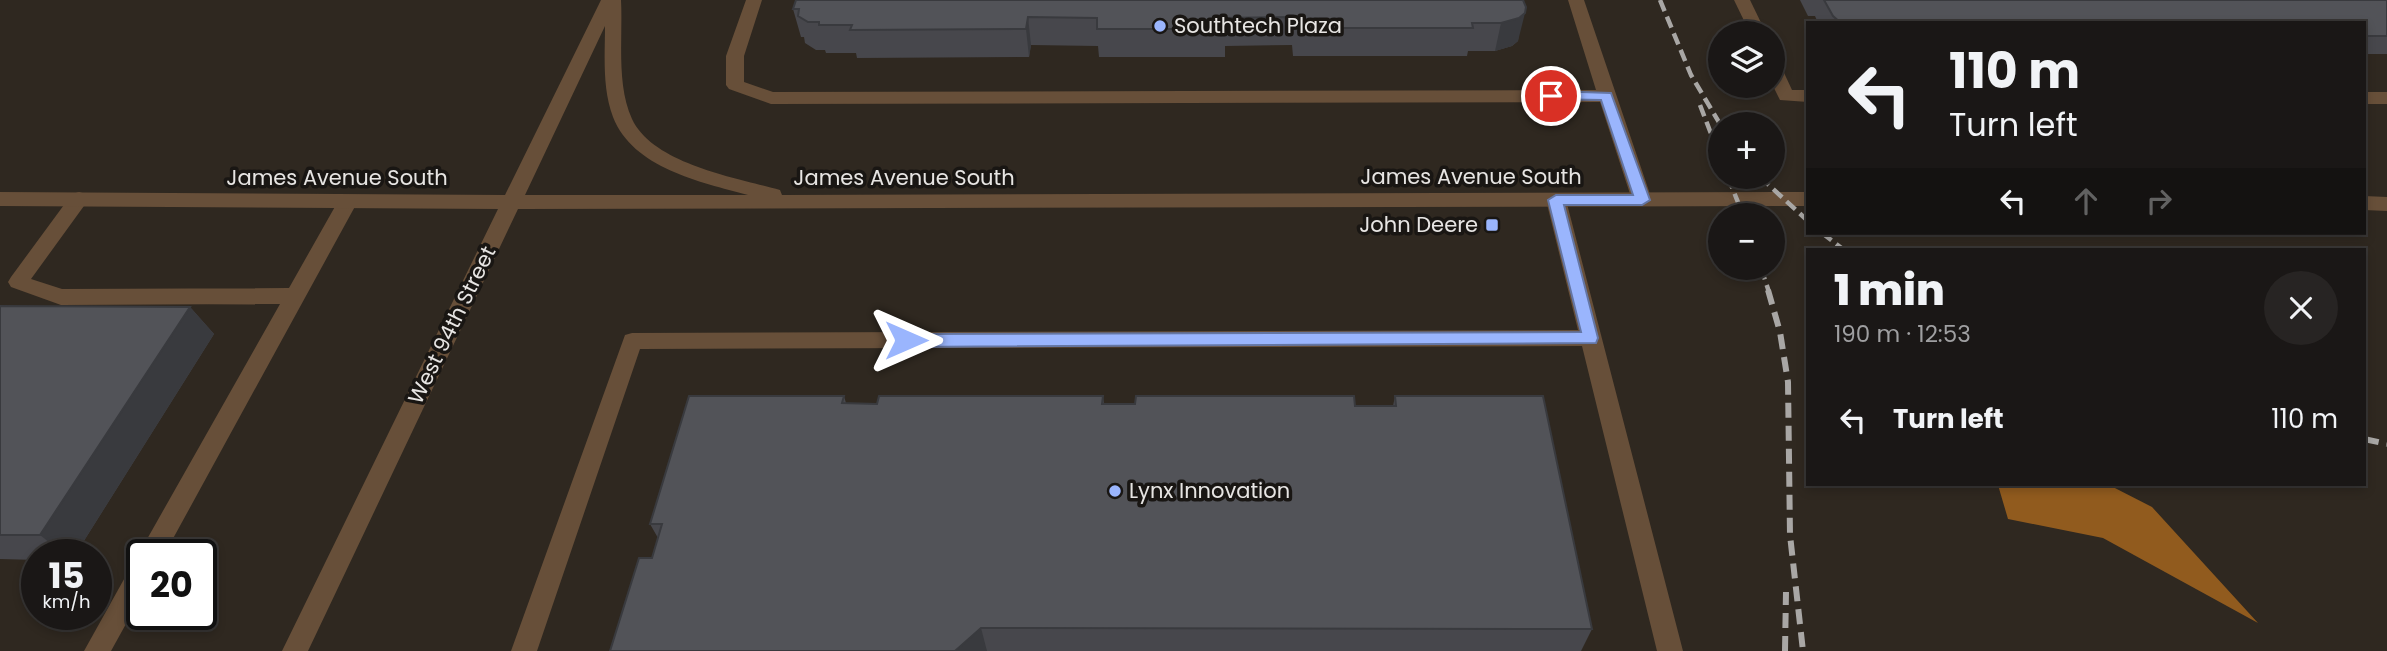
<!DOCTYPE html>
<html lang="en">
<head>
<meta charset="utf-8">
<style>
	:root { --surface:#1a1716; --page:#272423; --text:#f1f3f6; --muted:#9f9fa1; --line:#383635 }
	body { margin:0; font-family:Poppins,sans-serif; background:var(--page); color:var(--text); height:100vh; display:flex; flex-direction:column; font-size:26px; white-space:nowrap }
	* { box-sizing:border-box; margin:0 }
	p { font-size:23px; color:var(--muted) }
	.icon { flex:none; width:38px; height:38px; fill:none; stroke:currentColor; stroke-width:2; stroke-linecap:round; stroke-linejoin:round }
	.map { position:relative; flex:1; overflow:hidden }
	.sheet { position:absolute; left:1806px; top:248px; width:560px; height:238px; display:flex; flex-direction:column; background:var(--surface); border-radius:0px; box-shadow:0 4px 10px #0003,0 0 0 2px var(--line) }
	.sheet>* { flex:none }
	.hud { position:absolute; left:1806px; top:21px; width:560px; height:214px; border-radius:0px; box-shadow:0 4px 10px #0003,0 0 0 2px var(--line); background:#1a1716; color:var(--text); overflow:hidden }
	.tools { position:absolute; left:1708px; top:21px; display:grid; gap:14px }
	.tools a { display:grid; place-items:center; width:77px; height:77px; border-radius:50%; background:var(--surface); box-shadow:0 4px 10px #0003,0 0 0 2px var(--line); font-size:35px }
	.speed { position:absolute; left:21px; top:539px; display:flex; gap:14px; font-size:35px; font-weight:700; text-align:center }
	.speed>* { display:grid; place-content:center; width:91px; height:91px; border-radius:50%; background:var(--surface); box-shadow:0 4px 10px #0003,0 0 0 2px var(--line); line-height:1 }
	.speed small { font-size:18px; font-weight:400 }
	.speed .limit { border:4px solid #111; border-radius:10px; background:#fff; color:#111 }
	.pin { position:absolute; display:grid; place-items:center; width:60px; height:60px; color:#fff; margin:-30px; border:4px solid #fff; border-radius:50%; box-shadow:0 2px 7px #0007 }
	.me { position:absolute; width:77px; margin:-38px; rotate:90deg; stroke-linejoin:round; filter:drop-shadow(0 0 5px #0008) }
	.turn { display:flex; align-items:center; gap:24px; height:147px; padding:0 28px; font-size:32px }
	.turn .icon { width:91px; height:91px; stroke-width:2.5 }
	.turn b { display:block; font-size:49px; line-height:60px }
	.lanes { display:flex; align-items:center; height:66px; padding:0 28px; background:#0003; justify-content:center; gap:35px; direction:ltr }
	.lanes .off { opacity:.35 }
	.round { display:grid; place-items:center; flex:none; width:74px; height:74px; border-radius:37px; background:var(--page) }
	.summary { display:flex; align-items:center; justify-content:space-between; height:119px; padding:0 28px }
	h1 { font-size:42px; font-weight:800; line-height:52px }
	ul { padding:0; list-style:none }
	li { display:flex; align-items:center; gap:21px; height:105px; padding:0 28px }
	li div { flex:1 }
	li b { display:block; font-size:26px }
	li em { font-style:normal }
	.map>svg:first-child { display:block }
	.built { fill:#2f2820; fill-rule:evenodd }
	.water { fill:#915b1e }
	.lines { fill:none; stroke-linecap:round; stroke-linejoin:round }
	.service { fill:#674f39; fill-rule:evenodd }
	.tertiary { fill:#674f39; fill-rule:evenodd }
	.rail-far1 { stroke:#a9a7a5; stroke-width:4.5; stroke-dasharray:12 6; stroke-linecap:butt }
	.rail { stroke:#a9a7a5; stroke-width:6; stroke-dasharray:15 8; stroke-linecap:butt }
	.wall { fill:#47474c }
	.shaded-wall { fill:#393a3e }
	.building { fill:#525358; stroke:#393a3e; stroke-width:2 }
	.route { fill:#9ab5fd; stroke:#6476a4; stroke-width:2 }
	.poi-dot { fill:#9ab5fd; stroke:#191613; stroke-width:2.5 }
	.labels { text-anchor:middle; stroke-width:7; stroke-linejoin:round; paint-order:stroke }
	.poi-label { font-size:21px; fill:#e7e5e3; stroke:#191613; text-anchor:start }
	.street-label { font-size:21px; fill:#e7e5e3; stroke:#191613 }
</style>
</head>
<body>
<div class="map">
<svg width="2387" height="651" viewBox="0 0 2387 651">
	<rect width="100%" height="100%" fill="#231f1d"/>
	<path class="built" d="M 0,0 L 2387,0 L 2387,651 L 0,651 ZM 1808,23 L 2364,23 L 2364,233 L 1808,233 ZM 1720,33 L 1773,33 L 1773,86 L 1720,86 ZM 1720,124 L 1773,124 L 1773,177 L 1720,177 ZM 1720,215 L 1773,215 L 1773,268 L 1720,268 ZM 1808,250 L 2364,250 L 2364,485 L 1808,485 ZM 37,555 L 96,555 L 96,614 L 37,614 ZM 142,555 L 201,555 L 201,614 L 142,614 Z"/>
	<polygon class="water" points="1998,485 2109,485 2152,507 2258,623 2103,538 2008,519"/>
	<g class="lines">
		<g class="service">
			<polygon points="746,0 762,0 744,56 744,82 773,92 1596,90 1568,0 1584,0 1652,200 1649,205 1635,205 1632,200 1600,102 771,104 729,89 726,85 726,56"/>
			<polygon points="1734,0 1750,0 1766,33 1750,33"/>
			<polygon points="1773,60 1779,62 1792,90 1808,90 1808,102 1780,100 1773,86"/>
			<rect x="2364" y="92" width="23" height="12"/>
			<polygon points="79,192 86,194 89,199 31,279 62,289 289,288 341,196 355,196 358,201 164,555 142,555 142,595 111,651 84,651 133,563 142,560 139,555 142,548 280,304 61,305 11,287 8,282 11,277 72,194"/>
			<polygon points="1556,193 1563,195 1566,200 1683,651 1657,651 1582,346 640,349 537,651 511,651 625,335 632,333 1578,330 1546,200 1549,195"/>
		</g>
		<g class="tertiary">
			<path d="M 601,0 L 621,0 C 623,37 616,84 632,119 C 653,164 737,178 780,190 L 782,195 L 1808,192 L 1808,206 L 518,209 L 308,651 L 282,651 L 498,209 L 0,206 L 0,192 L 505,195 ZM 605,26 C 605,55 602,88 613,117 C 633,168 700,182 748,195 L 525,195 Z"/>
			<polygon points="2364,196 2387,197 2387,211 2364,210"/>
		</g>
		<g class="rail-far1">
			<polyline points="1660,0 1691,75 1720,124"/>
			<polyline points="1700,105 1720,157"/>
			<polyline points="1728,177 1743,215"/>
			<polyline points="1760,177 1808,221"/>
			<polyline points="1822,233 1844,250"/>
			<polyline points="1761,268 1769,292"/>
		</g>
		<g class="rail">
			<polyline points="1768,290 1780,332 1788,382 1790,535 1803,651"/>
			<polyline points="2364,439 2387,444"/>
			<polyline points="1785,651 1786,592"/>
		</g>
	</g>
	<g class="wall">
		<polygon points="796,0 1524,0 1518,41 1512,46 1495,51 1468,51 1467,56 1293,56 1292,45 1225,46 1225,57 1099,57 1098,46 1031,45 1029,57 857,58 856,53 826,53 825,50 816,50 805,43 804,37 801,37 793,9"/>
		<polygon points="1800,0 2387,0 2387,54 2364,54 2364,23 1818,23 1815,16 1808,16"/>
		<polygon points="0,306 190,307 214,334 75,555 37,555 37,560 0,559"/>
		<polygon points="844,396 846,403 877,404 1103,396 1104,404 1393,406 1395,396 1592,629 1581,651 610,651 652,558 658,538 650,524"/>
	</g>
	<g class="shaded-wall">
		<polygon points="1525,13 1518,41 1512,46 1495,51 1501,23"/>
		<polygon points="1028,17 1031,45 1029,57 1026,29"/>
		<polygon points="190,307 214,334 75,555 65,555 40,535"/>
		<polygon points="981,628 987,651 955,651"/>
	</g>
	<g class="building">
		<polygon points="796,0 1523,0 1526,7 1525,13 1519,18 1501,23 1472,23 1473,28 1295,28 1294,17 1226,18 1226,29 1097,29 1097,18 1028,17 1026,29 850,30 852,25 819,25 819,22 808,22 798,16 799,9 793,9"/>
		<polygon points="1824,0 2387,0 2387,36 2364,36 2364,23 1841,23 1833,16"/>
		<polygon points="0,306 190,307 40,535 0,535"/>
		<polygon points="689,396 844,396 842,403 877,404 879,396 1103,396 1102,404 1135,404 1136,396 1354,396 1355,406 1396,406 1395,396 1543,396 1592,629 981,628 955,651 610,651 639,558 652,558 662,524 650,524"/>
	</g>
	<polygon class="route" points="1551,91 1611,93 1650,200 1642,205 1564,205 1598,338 1596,343 906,347 898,340 906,334 1581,332 1548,200 1556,195 1633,195 1601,100 1546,99 1544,96"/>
	<g class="poi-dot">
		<circle cx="1160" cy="26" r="7"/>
		<rect x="1485" y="218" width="14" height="14" rx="3.5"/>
		<circle cx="1115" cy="491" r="7"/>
	</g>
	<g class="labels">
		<g class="poi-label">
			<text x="1174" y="33">Southtech Plaza</text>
			<text x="1478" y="232" text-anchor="end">John Deere</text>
			<text x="1129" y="498">Lynx Innovation</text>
		</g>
		<g class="street-label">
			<text x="1471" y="184">James Avenue South</text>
			<text x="337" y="185">James Avenue South</text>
			<text x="904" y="185">James Avenue South</text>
			<text transform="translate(452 325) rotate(-64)" y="7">West 94th Street</text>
		</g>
	</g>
</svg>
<div class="tools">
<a><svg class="icon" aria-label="layers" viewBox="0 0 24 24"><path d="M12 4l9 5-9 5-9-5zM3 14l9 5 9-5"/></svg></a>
<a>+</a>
<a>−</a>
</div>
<div class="speed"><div>15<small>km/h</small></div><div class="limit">20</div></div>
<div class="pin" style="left:1551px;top:96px;background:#d93025"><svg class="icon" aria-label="arrive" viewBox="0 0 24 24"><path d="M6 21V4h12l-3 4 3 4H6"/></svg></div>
<svg class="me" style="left:906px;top:340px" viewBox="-20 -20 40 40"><path d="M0-17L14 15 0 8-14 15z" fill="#9ab5fd" stroke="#fff" stroke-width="4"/></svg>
<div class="hud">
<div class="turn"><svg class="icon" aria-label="left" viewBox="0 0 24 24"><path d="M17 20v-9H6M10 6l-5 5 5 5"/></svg><div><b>110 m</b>Turn left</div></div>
<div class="lanes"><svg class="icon" aria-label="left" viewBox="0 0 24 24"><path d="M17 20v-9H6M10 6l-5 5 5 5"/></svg><svg class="icon off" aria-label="ahead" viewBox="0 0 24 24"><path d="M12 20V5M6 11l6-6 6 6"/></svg><svg class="icon off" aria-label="right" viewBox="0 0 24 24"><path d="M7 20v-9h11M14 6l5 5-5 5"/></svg></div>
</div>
<section class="sheet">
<div class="summary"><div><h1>1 min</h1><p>190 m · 12:53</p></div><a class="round"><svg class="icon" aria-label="close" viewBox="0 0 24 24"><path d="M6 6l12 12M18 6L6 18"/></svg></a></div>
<ul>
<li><svg class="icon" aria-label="left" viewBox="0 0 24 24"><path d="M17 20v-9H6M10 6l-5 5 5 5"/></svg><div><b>Turn left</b></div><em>110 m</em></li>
</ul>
</section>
</div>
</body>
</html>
